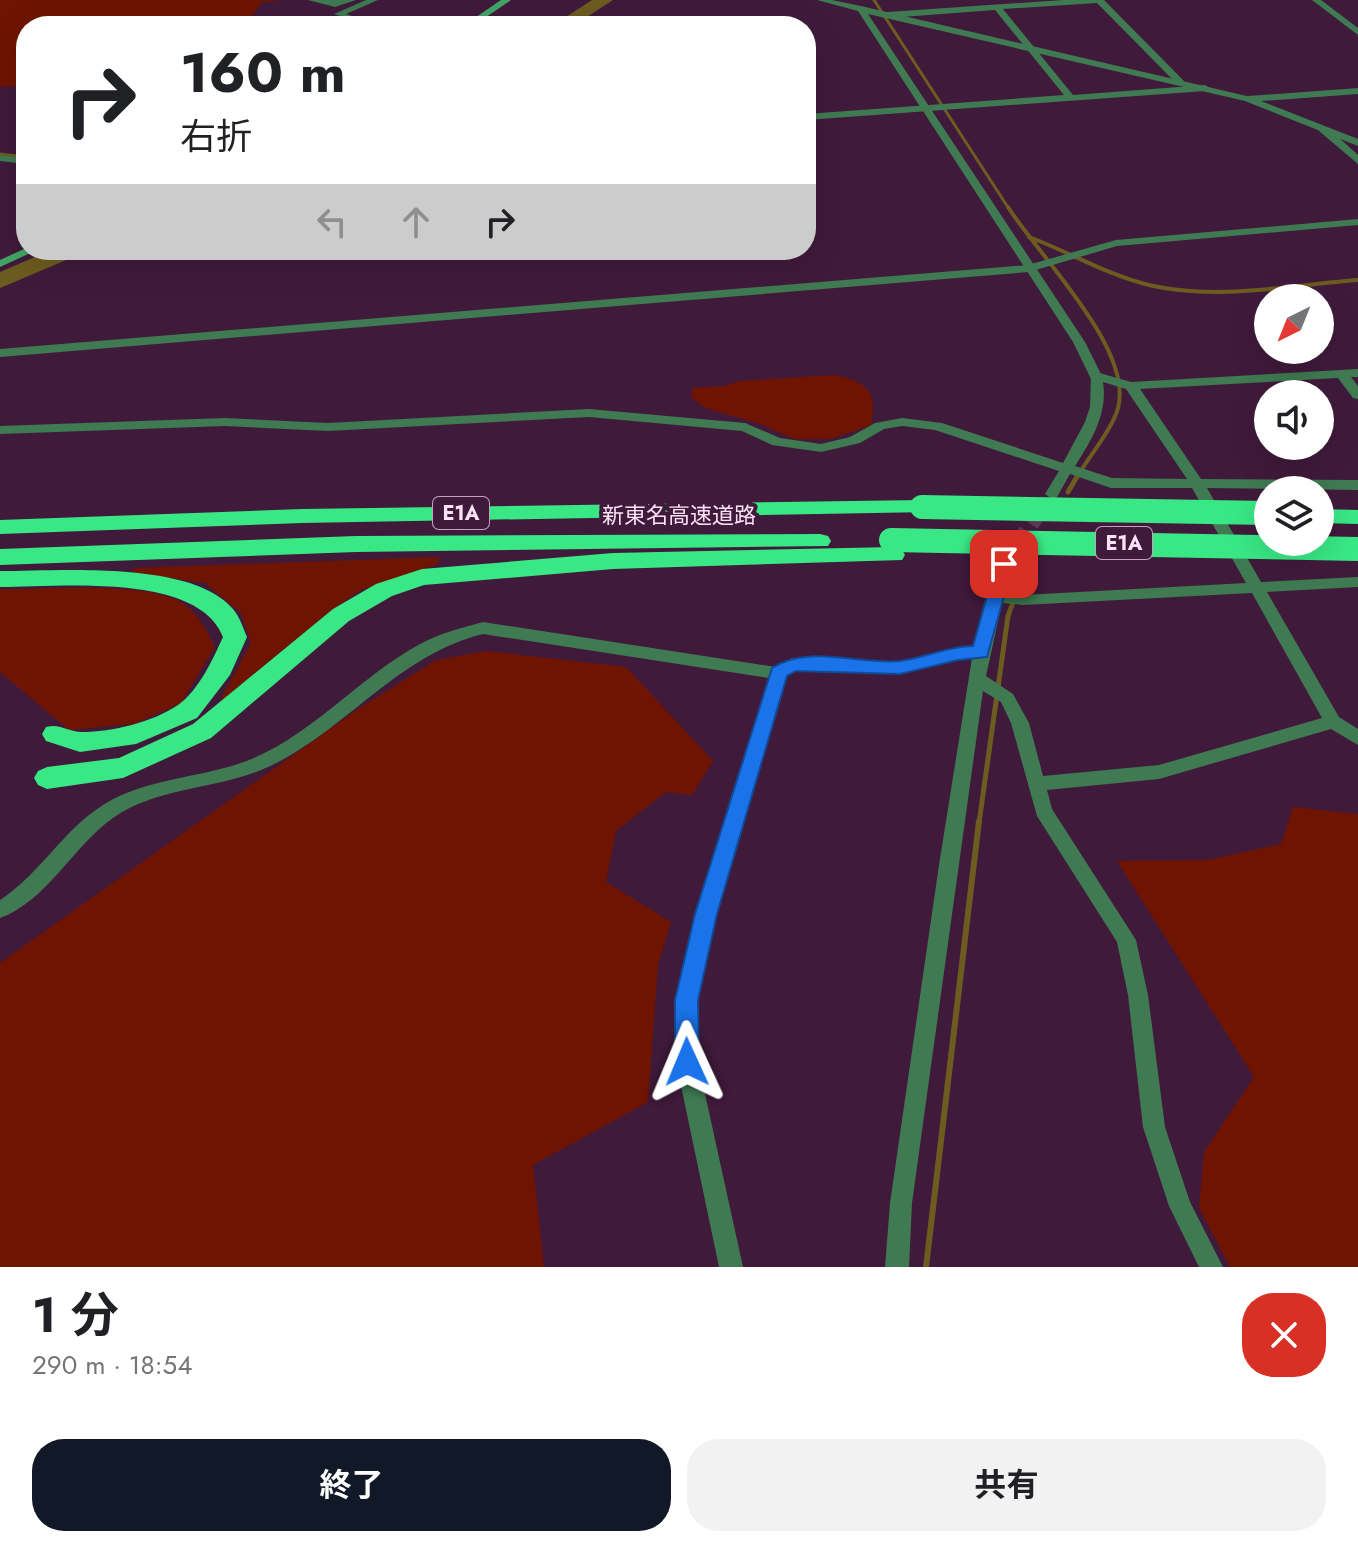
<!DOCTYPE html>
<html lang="ja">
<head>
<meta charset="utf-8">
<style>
	:root { --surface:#fff; --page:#f2f2f2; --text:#202124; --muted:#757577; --accent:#111827 }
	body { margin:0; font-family:Jost,"Noto Sans JP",sans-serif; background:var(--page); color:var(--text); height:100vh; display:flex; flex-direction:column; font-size:30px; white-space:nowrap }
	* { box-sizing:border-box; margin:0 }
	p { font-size:26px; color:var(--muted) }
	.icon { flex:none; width:44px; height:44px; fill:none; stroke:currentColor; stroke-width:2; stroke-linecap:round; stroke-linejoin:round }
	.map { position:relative; height:1267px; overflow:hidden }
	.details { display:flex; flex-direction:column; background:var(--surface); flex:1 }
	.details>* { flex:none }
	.hud { position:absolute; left:16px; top:16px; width:800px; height:244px; border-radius:32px; box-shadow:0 8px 32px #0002; background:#fff; color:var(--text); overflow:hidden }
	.needle { width:52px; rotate:223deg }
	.fabs { position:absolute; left:1254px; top:284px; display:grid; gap:16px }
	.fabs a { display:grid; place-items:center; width:80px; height:80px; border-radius:50%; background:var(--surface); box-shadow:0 8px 32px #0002; font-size:40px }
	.pin { position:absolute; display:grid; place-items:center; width:68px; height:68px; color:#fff; margin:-34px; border-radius:16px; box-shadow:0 4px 12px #0006 }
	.me { position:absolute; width:88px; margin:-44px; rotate:359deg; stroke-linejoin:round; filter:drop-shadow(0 0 6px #0008) }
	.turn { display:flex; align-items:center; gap:28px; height:168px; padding:0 32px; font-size:36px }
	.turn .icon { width:104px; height:104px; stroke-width:2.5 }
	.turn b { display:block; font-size:56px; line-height:68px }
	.lanes { display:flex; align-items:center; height:76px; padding:0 32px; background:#0003; justify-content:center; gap:40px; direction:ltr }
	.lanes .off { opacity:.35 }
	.round { display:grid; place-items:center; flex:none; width:84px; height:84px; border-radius:32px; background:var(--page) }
	.headline { display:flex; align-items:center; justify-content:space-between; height:136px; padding:0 32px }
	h1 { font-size:48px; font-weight:700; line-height:60px }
	.cta { display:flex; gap:16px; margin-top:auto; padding:16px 32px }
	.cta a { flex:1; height:92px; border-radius:32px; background:var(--accent); color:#fff; font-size:32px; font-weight:700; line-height:92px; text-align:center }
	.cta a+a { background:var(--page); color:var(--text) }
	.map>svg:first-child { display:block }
	.green { fill:#701402 }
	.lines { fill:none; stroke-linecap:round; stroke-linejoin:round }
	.stream-far3 { stroke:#6d5c1f; stroke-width:3 }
	.stream-far2 { stroke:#6d5c1f; stroke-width:4 }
	.stream-far1 { stroke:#6d5c1f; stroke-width:5 }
	.stream { stroke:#6d5c1f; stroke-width:6 }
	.river { fill:#6d5c1f; fill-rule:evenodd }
	.minor-tunnel { stroke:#5c3857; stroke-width:16; stroke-dasharray:16 8; stroke-linecap:butt }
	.minor { fill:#3f7a52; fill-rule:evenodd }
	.tertiary { fill:#3f7a52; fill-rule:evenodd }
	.secondary { fill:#42a667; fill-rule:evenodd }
	.motorway { fill:#39e885; fill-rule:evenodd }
	.motorway-bridge { stroke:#39e885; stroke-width:24 }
	.route { fill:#1a73e8; stroke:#114b97; stroke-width:2 }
	.labels { text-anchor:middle; stroke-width:8; stroke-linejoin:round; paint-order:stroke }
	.shield { fill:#401a3b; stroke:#c2a5bd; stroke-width:2 }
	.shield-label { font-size:20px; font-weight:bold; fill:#fae1f5 }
	.street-label { font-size:22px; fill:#fae1f5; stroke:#401a3b }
</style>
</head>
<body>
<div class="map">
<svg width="1358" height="1267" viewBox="0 0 1358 1267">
	<rect width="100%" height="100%" fill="#401a3b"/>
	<g class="green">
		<polygon points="0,0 283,0 262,2 245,26 26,26 26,86 0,87"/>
		<path d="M 835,375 C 867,381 878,393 871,425 L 831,439 L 794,439 L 760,424 L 705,408 L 691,397 L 693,388 L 724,386 L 740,381 Z"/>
		<polygon points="439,557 438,564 361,590 334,608 219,702 251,643 241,613 205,583 133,572 134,568"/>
		<path d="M 0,589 C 44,589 140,582 177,600 C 196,609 206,629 215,647 L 181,703 L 134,724 L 69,730 L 0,672 Z"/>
		<polygon points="486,651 626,667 713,761 692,795 666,792 616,831 606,882 671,922 658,965 648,1102 533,1165 544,1267 0,1267 0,963 358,709 436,660"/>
		<polygon points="1293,807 1358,814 1358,1267 1230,1267 1199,1208 1204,1152 1254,1077 1117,861 1208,860 1281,844"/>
	</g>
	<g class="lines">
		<g class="stream-far3">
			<polyline points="874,0 1009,209"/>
			<polyline points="0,154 26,157"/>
		</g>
		<g class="stream-far2">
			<path d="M 1008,207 C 1038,255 1134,349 1118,408 C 1113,428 1088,458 1077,477"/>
			<path d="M 1029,237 C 1069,252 1107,275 1149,285 C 1217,301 1290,285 1358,280"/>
		</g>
		<g class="stream-far1">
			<polyline points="1068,492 1078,475"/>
			<polyline points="979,823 1008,616 1025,569"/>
		</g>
		<polyline class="stream" points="926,1267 979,821"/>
		<g class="river">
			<polygon points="592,0 613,0 573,26 552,26"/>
			<polygon points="51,250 81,250 78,255 0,288 0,272"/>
		</g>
		<polyline class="minor-tunnel" points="1004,564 1044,505"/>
		<g class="minor">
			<polygon points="308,0 356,0 335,7"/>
			<polygon points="366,0 378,0 346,14 382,26 369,26 334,14"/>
			<polygon points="1063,0 1104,0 1184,81 1176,83 1097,3 1003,9 1073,95 1205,85 1210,88 1205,91 806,120 806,114 1064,95 995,10 888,18 884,15 888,12"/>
			<polygon points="1312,0 1321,0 1358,28 1358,35"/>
			<polygon points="1358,88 1358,94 1248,102 1243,99 1248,96"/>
			<polygon points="1319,127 1327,127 1358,155 1358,164 1319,131"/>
			<polygon points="0,155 26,158 26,164 0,161"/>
			<polygon points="1358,219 1358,225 1117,246 1029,272 0,357 0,349 1028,265 1116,240"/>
			<path d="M 1358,369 L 1358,377 L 1351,377 L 1358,386 L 1358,399 L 1353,398 L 1338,378 L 1140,389 L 1201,479 L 1358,480 L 1358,490 L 1207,488 L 1261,582 L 1358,577 L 1358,587 L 1267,592 L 1339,717 L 1358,729 L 1358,745 L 1331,729 L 1159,779 L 1047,790 L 1052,809 L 1136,940 L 1148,995 L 1165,1127 L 1190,1202 L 1223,1267 L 1199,1267 L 1169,1206 L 1143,1127 L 1128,995 L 1117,942 L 1037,816 L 1011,723 L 1001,702 L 983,691 L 912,1203 L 909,1267 L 885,1267 L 890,1203 L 939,865 L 972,658 L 958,659 L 900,674 L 795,670 L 786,676 L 716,914 L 696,1000 L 698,1062 L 743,1267 L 719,1267 L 676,1062 L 676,1000 L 696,914 L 769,678 L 483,634 C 397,655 346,731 268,767 C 218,790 158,786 113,818 C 73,846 47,901 0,918 L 0,900 C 40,874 63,830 103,805 C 149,776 205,779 254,758 C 316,731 361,676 420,644 C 440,633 461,628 483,622 L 776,667 L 792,658 L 900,662 L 958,647 L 974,646 L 987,600 L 985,597 L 996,564 L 1004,559 L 1012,564 L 1004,593 L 1023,595 L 1246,583 L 1192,488 L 1111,488 L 1070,474 L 1057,497 L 1052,499 L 1045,494 L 1059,471 L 935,430 L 902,426 L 884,429 L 860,443 L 821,452 L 772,445 L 742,431 L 589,417 L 328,431 L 225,426 L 0,434 L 0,426 L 225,418 L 328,423 L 589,409 L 745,423 L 780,438 L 821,444 L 850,437 L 875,423 L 902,418 L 942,423 L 1063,463 L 1085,422 L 1090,407 L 1091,373 L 1096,372 L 1131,382 ZM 1103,382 L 1126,389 L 1187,479 L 1112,478 L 1075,466 C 1091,441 1108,414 1103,382 ZM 1252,593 L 1322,718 L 1159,765 L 1043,776 L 1029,723 L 1013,694 L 986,676 L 1002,603 L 1023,605 Z"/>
		</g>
		<polygon class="tertiary" points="817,0 832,0 861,6 1251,97 1358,139 1358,146 1245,101 868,14 1085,342 1102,376 1101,379 1091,379 1073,342 858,11"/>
		<g class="secondary">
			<polygon points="501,0 511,0 473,26 463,26"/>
			<polygon points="26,248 37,250 0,267 0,260"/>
		</g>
		<g class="motorway">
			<polygon points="922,500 930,502 933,507 930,512 302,523 0,534 0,520 302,509"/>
			<polygon points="1320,509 1358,510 1358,524 1320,523"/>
			<polygon points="820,534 828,536 831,541 828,546 356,552 0,565 0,549 356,536"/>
			<polygon points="894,547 902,550 905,555 902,560 613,569 424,585 392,596 349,621 211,738 123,778 47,789 38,785 34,778 38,771 47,767 119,758 193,724 333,609 376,584 422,569 613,553"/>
			<path d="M 0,571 C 59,571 192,560 233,609 C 240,617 243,628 247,637 L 230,675 L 197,718 L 136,744 L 80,752 L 46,741 L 42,734 L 46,727 C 60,723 68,732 82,732 C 112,732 153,722 178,705 C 199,690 213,659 223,637 C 198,572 59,587 0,587 Z"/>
		</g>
		<g class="motorway-bridge">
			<polyline points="922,507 1268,513"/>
			<polyline points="891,540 1358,549"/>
		</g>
	</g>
	<path class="route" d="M 1004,558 L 1013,564 L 987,657 L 958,660 L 900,674 L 796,671 L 787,676 L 717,914 L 698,1000 L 699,1062 L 696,1070 L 687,1074 L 679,1070 L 675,1062 L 675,1000 L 695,914 L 772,668 C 809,644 859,665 900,661 C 925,658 948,646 973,646 L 996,564 Z"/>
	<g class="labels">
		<g class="shield">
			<rect x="433" y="497" width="56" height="32" rx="6"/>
			<rect x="1096" y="527" width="56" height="32" rx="6"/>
		</g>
		<g class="shield-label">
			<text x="461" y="520">E1A</text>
			<text x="1124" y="550">E1A</text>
		</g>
		<g class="street-label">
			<text x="679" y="523">新東名高速道路</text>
		</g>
	</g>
</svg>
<div class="fabs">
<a><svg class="needle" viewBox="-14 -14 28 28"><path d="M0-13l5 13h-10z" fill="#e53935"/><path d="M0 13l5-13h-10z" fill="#757577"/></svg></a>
<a><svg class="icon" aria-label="sound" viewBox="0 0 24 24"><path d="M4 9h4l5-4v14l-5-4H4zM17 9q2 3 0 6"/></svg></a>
<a><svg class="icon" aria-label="layers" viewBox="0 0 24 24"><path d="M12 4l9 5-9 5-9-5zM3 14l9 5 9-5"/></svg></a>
</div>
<div class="pin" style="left:1004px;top:564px;background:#d93025"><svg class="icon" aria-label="arrive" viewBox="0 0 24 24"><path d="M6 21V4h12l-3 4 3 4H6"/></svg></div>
<svg class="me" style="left:687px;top:1062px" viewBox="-20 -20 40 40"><path d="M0-17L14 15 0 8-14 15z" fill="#1a73e8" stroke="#fff" stroke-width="4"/></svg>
<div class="hud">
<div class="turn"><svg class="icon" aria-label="right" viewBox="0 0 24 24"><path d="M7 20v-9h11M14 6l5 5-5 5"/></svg><div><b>160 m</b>右折</div></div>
<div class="lanes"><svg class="icon off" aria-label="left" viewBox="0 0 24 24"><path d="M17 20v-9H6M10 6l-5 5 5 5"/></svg><svg class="icon off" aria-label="ahead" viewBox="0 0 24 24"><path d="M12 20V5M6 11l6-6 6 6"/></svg><svg class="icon" aria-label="right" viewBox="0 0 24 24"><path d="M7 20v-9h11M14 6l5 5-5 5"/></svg></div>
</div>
</div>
<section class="details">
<div class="headline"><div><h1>1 分</h1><p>290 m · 18:54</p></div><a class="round" style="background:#d93025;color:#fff"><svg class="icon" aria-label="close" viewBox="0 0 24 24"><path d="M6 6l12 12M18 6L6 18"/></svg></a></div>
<div class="cta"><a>終了</a><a>共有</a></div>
</section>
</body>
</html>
